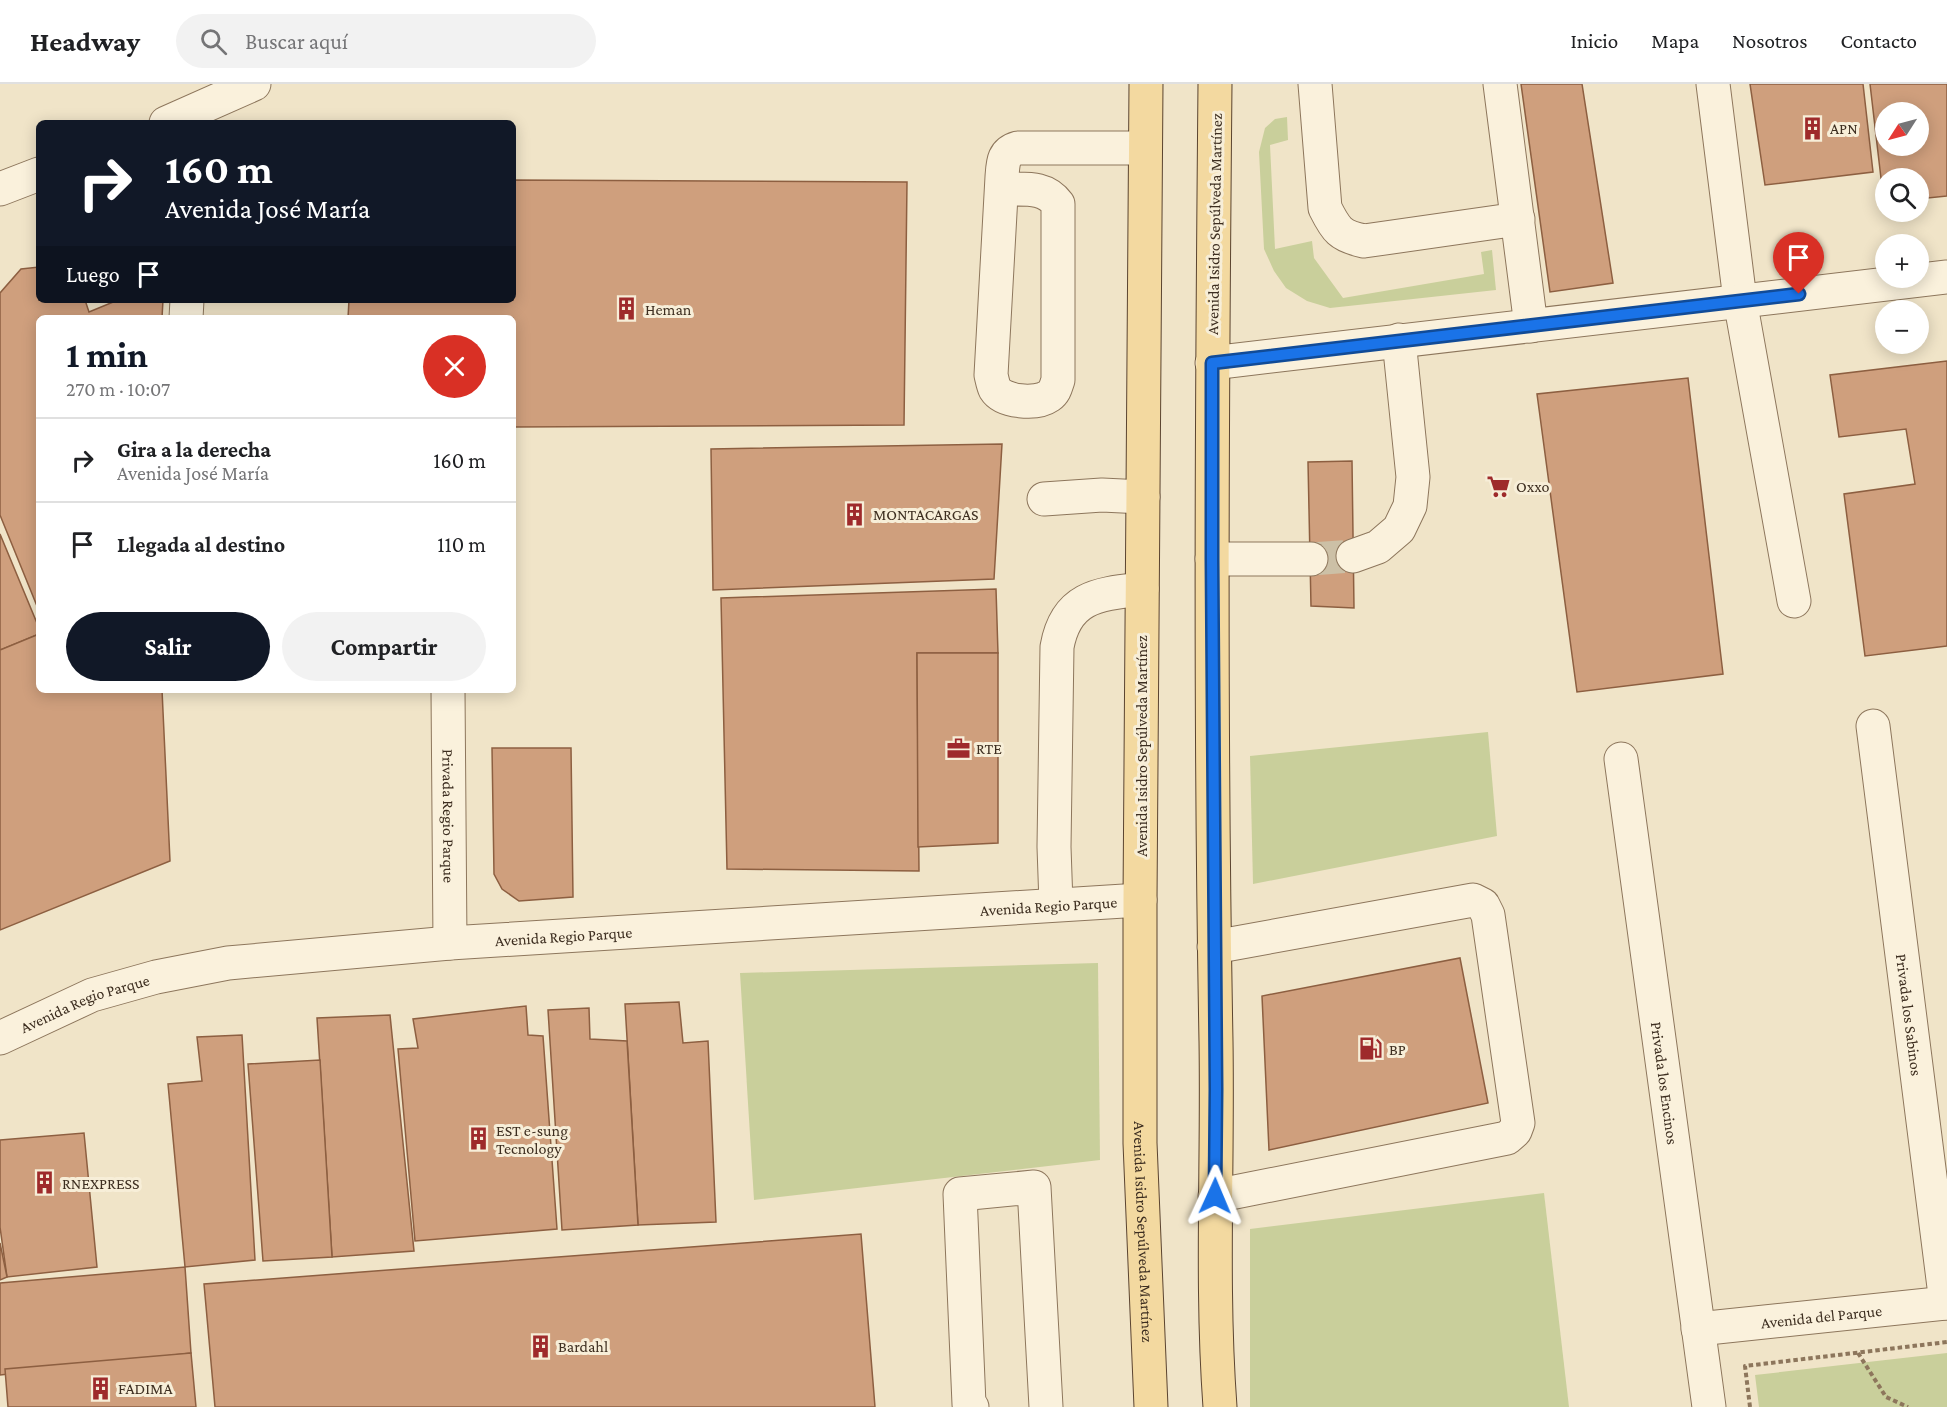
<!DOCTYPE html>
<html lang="es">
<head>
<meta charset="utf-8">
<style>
	:root { --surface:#fff; --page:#f2f2f2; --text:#202124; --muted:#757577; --line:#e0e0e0; --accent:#111827 }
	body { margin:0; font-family:"Crimson Pro",serif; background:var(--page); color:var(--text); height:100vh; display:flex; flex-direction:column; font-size:22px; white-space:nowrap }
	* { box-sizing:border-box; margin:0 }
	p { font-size:20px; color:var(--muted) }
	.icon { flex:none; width:33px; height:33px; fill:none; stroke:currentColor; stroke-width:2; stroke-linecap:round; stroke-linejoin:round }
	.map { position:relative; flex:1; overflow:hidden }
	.panel { position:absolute; left:36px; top:231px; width:480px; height:378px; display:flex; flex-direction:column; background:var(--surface); border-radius:9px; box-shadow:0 3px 15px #0003 }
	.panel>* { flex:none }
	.top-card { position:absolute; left:36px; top:36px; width:480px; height:183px; border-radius:9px; box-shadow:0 3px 15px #0003; background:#111827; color:#fff; overflow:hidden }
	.needle { width:39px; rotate:234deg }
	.tools { position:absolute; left:1875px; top:18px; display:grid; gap:12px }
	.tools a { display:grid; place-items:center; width:54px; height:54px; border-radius:50%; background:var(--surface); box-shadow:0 3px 15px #0003; font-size:30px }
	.pin { position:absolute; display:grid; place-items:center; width:51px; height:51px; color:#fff; margin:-62px -26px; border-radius:50% 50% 50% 0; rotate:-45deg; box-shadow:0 0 6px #0007 }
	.pin .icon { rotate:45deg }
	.me { position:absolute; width:66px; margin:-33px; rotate:1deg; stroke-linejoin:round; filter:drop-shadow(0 0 4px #0008) }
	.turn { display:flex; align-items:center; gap:21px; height:126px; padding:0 30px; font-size:27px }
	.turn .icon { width:78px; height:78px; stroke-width:2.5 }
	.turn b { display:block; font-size:42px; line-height:51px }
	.then { display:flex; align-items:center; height:57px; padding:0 30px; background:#0003; gap:12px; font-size:22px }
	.round { display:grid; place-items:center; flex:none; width:63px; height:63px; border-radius:32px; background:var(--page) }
	.overview { display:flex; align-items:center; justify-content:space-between; height:102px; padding:0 30px }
	h1 { font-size:36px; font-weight:700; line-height:45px; color:var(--accent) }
	.primary-button { display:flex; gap:12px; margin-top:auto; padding:12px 30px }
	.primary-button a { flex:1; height:69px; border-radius:36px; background:var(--accent); color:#fff; font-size:24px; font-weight:700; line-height:69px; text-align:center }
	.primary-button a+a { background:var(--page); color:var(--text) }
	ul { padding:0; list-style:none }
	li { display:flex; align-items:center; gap:18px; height:84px; padding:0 30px; border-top:2px solid var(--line) }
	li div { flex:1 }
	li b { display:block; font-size:22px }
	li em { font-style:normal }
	header { display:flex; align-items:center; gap:36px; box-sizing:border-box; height:84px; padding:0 30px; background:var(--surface); border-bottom:2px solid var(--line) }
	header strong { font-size:28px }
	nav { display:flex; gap:33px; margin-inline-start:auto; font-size:21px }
	.search { width:420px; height:54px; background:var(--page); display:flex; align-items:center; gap:15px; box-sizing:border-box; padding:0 21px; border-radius:33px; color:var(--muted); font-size:22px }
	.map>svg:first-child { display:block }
	.green { fill:#c9cf9b }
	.building { fill:#cf9f7d; stroke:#8d5f41; stroke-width:1.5; fill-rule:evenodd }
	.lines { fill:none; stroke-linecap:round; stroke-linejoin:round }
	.minor-tunnel { stroke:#ccc0a6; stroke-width:33; stroke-dasharray:33 16; stroke-linecap:butt }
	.minor-casing { stroke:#8d765c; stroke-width:35 }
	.major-casing { stroke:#5b4430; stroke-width:35 }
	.path { stroke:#8d765c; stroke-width:4; stroke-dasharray:4.5 3; stroke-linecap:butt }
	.minor { stroke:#faf1dc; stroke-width:33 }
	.major { stroke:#f3d9a0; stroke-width:33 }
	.route-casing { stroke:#114b97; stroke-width:15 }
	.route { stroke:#1a73e8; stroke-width:10 }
	.labels { text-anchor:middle; stroke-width:6; stroke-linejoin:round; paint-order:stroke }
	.poi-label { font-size:16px; fill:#3d2e20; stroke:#f7eed8; text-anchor:start }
	.street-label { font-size:16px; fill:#3d2e20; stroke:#f7eed8 }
</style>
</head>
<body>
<header>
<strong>Headway</strong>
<div class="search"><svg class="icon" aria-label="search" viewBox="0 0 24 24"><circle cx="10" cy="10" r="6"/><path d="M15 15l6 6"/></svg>Buscar aquí</div>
<nav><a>Inicio</a><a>Mapa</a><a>Nosotros</a><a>Contacto</a></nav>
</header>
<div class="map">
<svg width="1947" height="1323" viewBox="0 0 1947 1323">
	<rect width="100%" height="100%" fill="#f0e4c8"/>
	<g class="green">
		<polygon points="1287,33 1288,56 1270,61 1275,165 1312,157 1314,174 1343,214 1484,190 1481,168 1492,166 1496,206 1330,224 1307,217 1286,204 1274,187 1264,165 1259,68 1265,44 1275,35"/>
		<polygon points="1488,648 1497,752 1253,800 1250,672"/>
		<polygon points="1098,879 1100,1076 754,1116 740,889"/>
		<polygon points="1544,1109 1569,1323 1250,1323 1250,1145"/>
		<polygon points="1947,1269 1947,1323 1759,1323 1755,1291"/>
	</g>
	<g class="building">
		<polygon points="1521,0 1582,0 1613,199 1550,208"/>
		<polygon points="1750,0 1863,0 1873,88 1765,101"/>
		<path d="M 1870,0 L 1947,0 L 1947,112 L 1918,115 L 1918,94 L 1886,94 L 1884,120 ZM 1886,28 L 1918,28 L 1918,62 L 1886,62 Z"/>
		<polygon points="513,96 907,98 904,341 513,343 513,234 348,234 349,216 513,216"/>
		<polygon points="39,183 39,216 85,216 89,228 118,216 163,216 162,234 39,234 39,527 0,431 0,209 21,185"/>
		<polygon points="1947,277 1947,562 1865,572 1844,410 1915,400 1906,345 1839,353 1830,291"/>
		<polygon points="1688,294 1723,590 1577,608 1537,310"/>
		<polygon points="1002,360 994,495 713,506 711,365"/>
		<polygon points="1352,377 1354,524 1311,522 1308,378"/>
		<polygon points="0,450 39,544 39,550 0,566"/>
		<polygon points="996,505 998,569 917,569 919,787 727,785 721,514"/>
		<polygon points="39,550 39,606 162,606 170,777 0,846 0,566"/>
		<polygon points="917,569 998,569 998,759 918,763"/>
		<polygon points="492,664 571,664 573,813 519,817 502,805 494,790"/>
		<polygon points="1460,874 1488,1019 1269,1066 1262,912"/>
		<polygon points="679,918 683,959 708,957 716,1138 638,1141 625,920"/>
		<polygon points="526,922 528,951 543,952 557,1145 415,1157 398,965 418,964 413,935"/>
		<polygon points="589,924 590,955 627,957 638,1141 562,1146 548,926"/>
		<polygon points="390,931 414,1167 332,1173 317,934"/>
		<polygon points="242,951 255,1176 185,1183 168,1000 202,997 197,953"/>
		<polygon points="320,976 332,1173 263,1177 248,980"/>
		<polygon points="84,1049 97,1183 7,1193 0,1143 0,1056"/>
		<polygon points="861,1150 875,1323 215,1323 204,1200"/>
		<polygon points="0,1159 7,1193 0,1196"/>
		<polygon points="185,1183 191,1269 0,1291 0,1199"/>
		<polygon points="191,1269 196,1323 8,1323 5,1285"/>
	</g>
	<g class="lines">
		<polyline class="minor-tunnel" points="1311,475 1353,472"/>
		<defs>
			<g id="minor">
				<path d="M 1315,0 L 1325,124 C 1336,146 1340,152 1364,157 L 1518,135"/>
				<polyline points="1500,0 1531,242"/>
				<polyline points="1713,0 1740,216 1794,517"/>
				<polyline points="166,39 254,0"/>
				<polyline points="0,105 39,90"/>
				<path d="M 1002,105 C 1023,106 1044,101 1058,120 L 1058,296 C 1056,302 1055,308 1049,312 C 1036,321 1003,318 995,305 C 993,301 992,295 991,291 L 1002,93 C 1003,78 1003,68 1018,64 L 1145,64"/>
				<polyline points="186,234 187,216"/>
				<polyline points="1212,279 1947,193"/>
				<polyline points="1044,415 1102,411 1143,413"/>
				<polyline points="1353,472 1378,463 1399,445 1410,422 1413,393 1399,256"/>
				<polyline points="1212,475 1311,475"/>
				<path id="s1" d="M 448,606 L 450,859"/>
				<path id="s2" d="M 1873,642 L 1946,1219"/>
				<path id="s3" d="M 1621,675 L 1709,1323"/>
				<path d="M 1056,820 L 1054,763 L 1057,563 C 1066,512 1099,510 1142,505"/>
				<polyline points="1214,863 1473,816 1483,821 1488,831 1518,1039 1515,1047 1507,1054 1215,1112"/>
				<path id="s4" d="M 0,954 L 92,911 L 156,893 L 228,879 L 450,859 L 1140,816"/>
				<path id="s5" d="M 1698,1245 L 1947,1219"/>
				<polyline points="972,1323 969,1320 960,1110 1034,1103 1046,1323"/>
			</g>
			<g id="major">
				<path id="s6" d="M 1146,0 L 1140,816 L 1140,1059 L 1151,1323"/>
				<path d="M 1215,0 C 1212,319 1210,638 1216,957 C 1218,1079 1211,1201 1220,1323"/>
			</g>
		</defs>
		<use href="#minor" class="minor-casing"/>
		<use href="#major" class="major-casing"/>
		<g class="path">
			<polyline points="1858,1269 1886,1313 1908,1323"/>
			<polyline points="1750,1323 1745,1282 1947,1258"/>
		</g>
		<use href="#minor" class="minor"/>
		<use href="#major" class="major"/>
	</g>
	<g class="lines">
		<defs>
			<polyline id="route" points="1215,1112 1216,1005 1212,475 1212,279 1799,210"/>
		</defs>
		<use href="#route" class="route-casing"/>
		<use href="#route" class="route"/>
	</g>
	<defs>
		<symbol id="building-bare" viewBox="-9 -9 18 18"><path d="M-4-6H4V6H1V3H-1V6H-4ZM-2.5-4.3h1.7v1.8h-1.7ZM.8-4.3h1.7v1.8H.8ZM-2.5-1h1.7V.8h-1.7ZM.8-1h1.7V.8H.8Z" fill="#9e2a2b" stroke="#f7eed8" stroke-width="2.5" paint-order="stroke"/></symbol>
		<symbol id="supermarket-bare" viewBox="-9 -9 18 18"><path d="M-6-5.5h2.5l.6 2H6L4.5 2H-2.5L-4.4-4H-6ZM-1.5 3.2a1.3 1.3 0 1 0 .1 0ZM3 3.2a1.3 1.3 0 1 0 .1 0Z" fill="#9e2a2b" stroke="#f7eed8" stroke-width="2.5" paint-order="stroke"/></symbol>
		<symbol id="office-bare" viewBox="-9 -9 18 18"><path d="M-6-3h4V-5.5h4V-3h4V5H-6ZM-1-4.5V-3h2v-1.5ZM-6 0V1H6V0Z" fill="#9e2a2b" stroke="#f7eed8" stroke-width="2.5" paint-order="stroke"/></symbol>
		<symbol id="fuel-bare" viewBox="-9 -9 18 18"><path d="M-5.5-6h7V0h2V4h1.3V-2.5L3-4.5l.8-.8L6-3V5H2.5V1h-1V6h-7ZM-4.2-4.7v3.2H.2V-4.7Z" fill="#9e2a2b" stroke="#f7eed8" stroke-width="2.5" paint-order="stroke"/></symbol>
	</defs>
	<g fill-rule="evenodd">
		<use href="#building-bare" x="1796" y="28" width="33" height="33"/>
		<use href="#building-bare" x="610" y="208" width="33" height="33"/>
		<use href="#supermarket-bare" x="1482" y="386" width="33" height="33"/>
		<use href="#building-bare" x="838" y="414" width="33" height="33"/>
		<use href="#office-bare" x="942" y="648" width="33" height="33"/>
		<use href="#fuel-bare" x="1354" y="948" width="33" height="33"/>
		<use href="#building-bare" x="462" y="1038" width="33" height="33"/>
		<use href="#building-bare" x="28" y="1082" width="33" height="33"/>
		<use href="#building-bare" x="524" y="1246" width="33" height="33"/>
		<use href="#building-bare" x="84" y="1288" width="33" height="33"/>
	</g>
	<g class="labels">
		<g class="poi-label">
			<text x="1830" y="50">APN</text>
			<text x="645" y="231">Heman</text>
			<text x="1516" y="408">Oxxo</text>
			<text x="873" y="436">MONTACARGAS</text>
			<text x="976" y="670">RTE</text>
			<text x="1389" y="971">BP</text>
			<text x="496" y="1052">EST e-sung<tspan x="496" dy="18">Tecnology</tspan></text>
			<text x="62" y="1105">RNEXPRESS</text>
			<text x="558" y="1268">Bardahl</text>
			<text x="118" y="1310">FADIMA</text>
		</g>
		<g class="street-label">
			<text transform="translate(1214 140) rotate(-89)" y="6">Avenida Isidro Sepúlveda Martínez</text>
			<text transform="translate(1141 662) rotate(-90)" y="6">Avenida Isidro Sepúlveda Martínez</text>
			<text dy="6" stroke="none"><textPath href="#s1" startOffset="126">Privada Regio Parque</textPath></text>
			<text dy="6" stroke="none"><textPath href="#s4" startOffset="1064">Avenida Regio Parque</textPath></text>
			<text dy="6" stroke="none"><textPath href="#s4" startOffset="578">Avenida Regio Parque</textPath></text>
			<text dy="6" stroke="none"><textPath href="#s4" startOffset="92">Avenida Regio Parque</textPath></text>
			<text dy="6" stroke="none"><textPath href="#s2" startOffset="291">Privada los Sabinos</textPath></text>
			<text dy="6" stroke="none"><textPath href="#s3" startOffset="327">Privada los Encinos</textPath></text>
			<text dy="6" stroke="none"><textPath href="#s6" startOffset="1148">Avenida Isidro Sepúlveda Martínez</textPath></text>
			<text dy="6" stroke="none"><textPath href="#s5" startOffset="124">Avenida del Parque</textPath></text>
		</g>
	</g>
</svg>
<div class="tools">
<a><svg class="needle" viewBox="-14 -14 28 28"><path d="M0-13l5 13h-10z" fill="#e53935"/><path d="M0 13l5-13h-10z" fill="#757577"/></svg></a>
<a><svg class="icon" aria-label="search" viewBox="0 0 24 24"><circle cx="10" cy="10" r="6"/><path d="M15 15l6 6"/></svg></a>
<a>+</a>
<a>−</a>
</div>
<div class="pin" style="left:1799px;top:210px;background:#d93025"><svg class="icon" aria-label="arrive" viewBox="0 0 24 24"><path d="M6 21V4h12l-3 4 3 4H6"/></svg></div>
<svg class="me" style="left:1215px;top:1112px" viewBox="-20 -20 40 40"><path d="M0-17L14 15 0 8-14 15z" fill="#1a73e8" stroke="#fff" stroke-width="4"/></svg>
<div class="top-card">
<div class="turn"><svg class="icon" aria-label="right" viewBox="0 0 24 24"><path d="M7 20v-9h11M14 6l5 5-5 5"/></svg><div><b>160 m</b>Avenida José María</div></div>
<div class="then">Luego<svg class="icon" aria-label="arrive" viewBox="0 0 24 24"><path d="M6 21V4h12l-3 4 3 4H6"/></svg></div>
</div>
<section class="panel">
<div class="overview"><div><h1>1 min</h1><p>270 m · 10:07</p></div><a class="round" style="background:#d93025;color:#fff"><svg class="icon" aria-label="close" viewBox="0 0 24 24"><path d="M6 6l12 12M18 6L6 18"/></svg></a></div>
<ul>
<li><svg class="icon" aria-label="right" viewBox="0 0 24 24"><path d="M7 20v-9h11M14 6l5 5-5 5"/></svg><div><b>Gira a la derecha</b><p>Avenida José María</p></div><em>160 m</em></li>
<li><svg class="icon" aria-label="arrive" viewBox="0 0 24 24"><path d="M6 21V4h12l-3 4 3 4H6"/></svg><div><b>Llegada al destino</b></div><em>110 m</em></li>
</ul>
<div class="primary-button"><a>Salir</a><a>Compartir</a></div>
</section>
</div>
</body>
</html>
